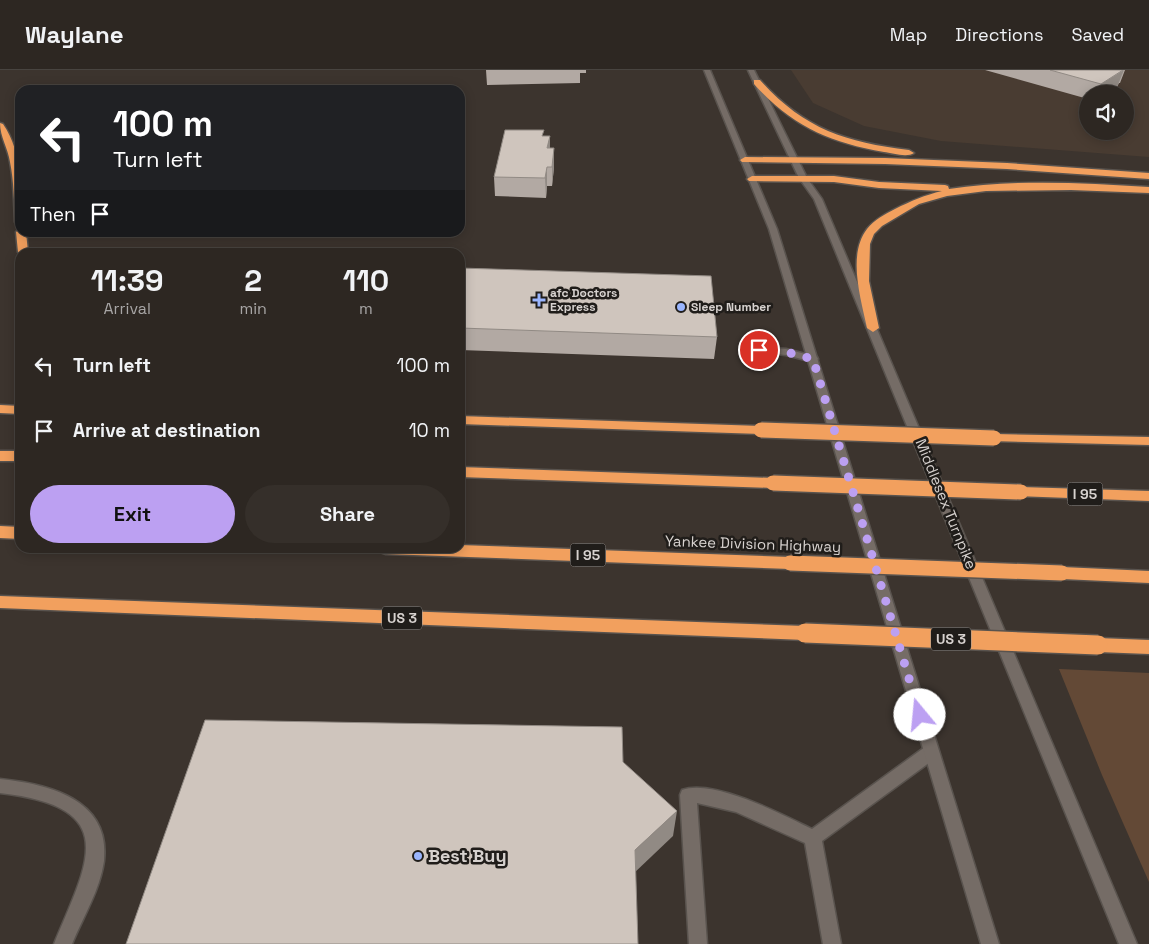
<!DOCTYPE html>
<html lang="en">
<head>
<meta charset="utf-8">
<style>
	:root { --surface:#2d2722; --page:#352f2a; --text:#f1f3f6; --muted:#a7a5a5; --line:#484440; --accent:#bca0f2 }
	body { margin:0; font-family:"Space Grotesk",sans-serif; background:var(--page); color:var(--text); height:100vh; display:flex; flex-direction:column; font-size:19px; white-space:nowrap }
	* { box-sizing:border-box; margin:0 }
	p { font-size:16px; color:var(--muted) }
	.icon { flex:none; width:28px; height:28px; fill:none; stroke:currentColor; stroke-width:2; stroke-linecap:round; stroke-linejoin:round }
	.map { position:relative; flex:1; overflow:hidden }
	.sheet { position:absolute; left:15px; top:178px; width:450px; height:305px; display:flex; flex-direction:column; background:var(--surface); border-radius:15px; box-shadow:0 2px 12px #0003,0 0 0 1px var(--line) }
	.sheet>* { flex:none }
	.top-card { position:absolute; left:15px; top:15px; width:450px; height:152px; border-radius:15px; box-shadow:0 2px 12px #0003,0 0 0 1px var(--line); background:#202124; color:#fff; overflow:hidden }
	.buttons { position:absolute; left:1079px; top:15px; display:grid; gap:10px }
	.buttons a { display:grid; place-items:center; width:55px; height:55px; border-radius:50%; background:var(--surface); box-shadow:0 2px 12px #0003,0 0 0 1px var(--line); font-size:25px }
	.pin { position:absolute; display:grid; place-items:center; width:42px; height:42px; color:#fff; margin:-21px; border:2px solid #fff; border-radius:50%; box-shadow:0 1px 5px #0007 }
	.me { position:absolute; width:55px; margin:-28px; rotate:343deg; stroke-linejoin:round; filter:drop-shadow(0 0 4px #0008) }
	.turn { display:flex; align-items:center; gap:18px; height:105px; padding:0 15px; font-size:22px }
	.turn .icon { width:65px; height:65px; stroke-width:2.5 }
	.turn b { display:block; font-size:35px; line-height:42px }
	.then { display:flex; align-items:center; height:48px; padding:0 15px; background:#0003; gap:10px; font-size:19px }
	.eta { display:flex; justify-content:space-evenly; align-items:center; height:85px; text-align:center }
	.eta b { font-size:30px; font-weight:600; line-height:35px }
	.primary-button { display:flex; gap:10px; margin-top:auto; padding:10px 15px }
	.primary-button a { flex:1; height:58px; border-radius:30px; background:var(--accent); color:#111; font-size:20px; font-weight:600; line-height:58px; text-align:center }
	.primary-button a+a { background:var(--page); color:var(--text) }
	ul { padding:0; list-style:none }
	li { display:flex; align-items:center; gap:15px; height:65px; padding:0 15px }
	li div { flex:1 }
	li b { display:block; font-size:19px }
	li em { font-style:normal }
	header { display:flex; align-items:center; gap:30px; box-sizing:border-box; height:70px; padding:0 25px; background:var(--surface); border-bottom:1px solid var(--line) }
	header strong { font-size:24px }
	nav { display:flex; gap:28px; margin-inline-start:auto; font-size:18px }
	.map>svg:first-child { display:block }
	.built { fill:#493c32; fill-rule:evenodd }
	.green { fill:#634936 }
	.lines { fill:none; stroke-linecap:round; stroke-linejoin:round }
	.lane-casing { stroke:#59534e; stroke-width:3 }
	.secondary-casing { stroke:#59534e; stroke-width:3 }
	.highway-casing { stroke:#59534e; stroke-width:3 }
	.lane { fill:#756c66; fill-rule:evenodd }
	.secondary { fill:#756c66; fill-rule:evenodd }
	.highway { fill:#f2a05e; fill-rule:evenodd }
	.highway-bridge-far1-casing { stroke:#59534e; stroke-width:18; stroke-linecap:butt }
	.highway-bridge-casing { stroke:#59534e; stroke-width:22; stroke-linecap:butt }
	.highway-bridge-far1 { stroke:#f2a05e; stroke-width:15 }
	.highway-bridge { stroke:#f2a05e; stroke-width:19 }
	.wall { fill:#b2a9a3 }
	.shaded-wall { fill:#918a84 }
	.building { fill:#cfc5bd; stroke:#918a84 }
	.route { stroke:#bca0f2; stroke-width:9; stroke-dasharray:0 16.2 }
	.poi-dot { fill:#9ab5fd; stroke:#201d1a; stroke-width:2 }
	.labels { text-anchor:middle; stroke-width:5; stroke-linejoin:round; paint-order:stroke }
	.far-poi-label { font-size:12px; font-weight:bold; fill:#d7d2cf; stroke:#201d1a; text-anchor:start }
	.shield { fill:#201d1a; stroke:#a09c99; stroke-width:1 }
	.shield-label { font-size:14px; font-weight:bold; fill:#d7d2cf }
	.street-label { font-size:15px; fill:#d7d2cf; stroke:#201d1a }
	.near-poi-label { font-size:18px; font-weight:bold; fill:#d7d2cf; stroke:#201d1a; text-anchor:start }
</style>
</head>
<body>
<header>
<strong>Waylane</strong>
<nav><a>Map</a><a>Directions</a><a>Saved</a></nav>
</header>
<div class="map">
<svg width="1149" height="874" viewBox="0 0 1149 874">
	<rect width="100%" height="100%" fill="#3c342e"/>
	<path class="built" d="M 791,0 L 1149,0 L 1149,87 L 941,71 L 864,56 L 813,33 ZM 1088,24 L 1125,24 L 1125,61 L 1088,61 Z"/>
	<polygon class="green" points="1059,599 1149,603 1149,812 1102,705"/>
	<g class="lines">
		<defs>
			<g id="lane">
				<polygon points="745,276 786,279 817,287 818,289 813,292 786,285 741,281 740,279"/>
				<path d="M 931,675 L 937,677 L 939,682 L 937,687 L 822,771 L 841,874 L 823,874 L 805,773 L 736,742 L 697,733 L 707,874 L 689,874 L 680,725 L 682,720 C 713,708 783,745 812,759 L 925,677 Z"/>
				<path d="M 0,709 C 48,714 111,729 104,791 C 100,820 83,847 72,874 L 54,874 C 88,792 123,737 0,723 Z"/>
			</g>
			<g id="secondary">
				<polygon points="704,0 710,0 777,159 999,874 981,874 769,159"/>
				<polygon points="748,0 754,0 807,108 822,129 1137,874 1119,874 814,129 799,108"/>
			</g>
			<g id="highway">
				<path d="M 754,10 L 760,10 C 804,59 845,72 909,80 L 914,83 C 907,88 892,83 884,82 C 828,72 792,56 754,14 Z"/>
				<path d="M 0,53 L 3,54 C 24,85 20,119 20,155 L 15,152 C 14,132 14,112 10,92 C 8,78 0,67 0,53 Z"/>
				<polygon points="745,87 885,88 1007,93 1149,103 1149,109 1007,99 885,94 742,92 740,90"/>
				<path d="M 752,106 L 834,106 L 879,112 L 945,115 L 948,116 L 949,119 C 1014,109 1083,113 1149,117 L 1149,123 L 1071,120 L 986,121 L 947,126 L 919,134 L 882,156 L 874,164 L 870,174 L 869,211 L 879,258 L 873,262 L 867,258 C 861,229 847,185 867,159 C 874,150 885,144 895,139 C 911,131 925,125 942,121 L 879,118 L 834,112 L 749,111 L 747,109 Z"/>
				<polygon points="20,159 20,162 26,162 28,182 20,182 20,184 18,182 16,162"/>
				<polygon points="0,335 20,336 20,344 0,343"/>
				<polygon points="460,346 761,356 766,357 768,360 766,363 761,364 460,354"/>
				<polygon points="994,364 1149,367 1149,375 989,371 987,368 989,365"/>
				<rect x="0" y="381" width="20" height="10"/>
				<polygon points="460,397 773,408 778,410 780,413 778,416 773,418 460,407"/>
				<polygon points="1021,417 1149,421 1149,431 1016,426 1014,422 1016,418"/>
				<polygon points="0,456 20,457 20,469 0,468"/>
				<polygon points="460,475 790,487 796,489 798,493 796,497 790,499 386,484 380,482 378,478 460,478"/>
				<polygon points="1062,497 1149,501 1149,513 1062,509 1056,507 1054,503 1056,499"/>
				<polygon points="0,526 805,556 811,558 814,563 811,568 805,570 0,538"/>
				<polygon points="1098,568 1149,570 1149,584 1098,582 1092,580 1089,575 1092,570"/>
			</g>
		</defs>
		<use href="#lane" class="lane-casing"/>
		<use href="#secondary" class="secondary-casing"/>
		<use href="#highway" class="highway-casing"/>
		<use href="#lane" class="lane"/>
		<use href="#secondary" class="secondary"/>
		<use href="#highway" class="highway"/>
		<defs>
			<g id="highway-bridge-far1">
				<polyline points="761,360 994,368"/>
				<polyline points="773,413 1021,422"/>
				<polyline points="790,493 1062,503"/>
			</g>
			<polyline id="highway-bridge" points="805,563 1098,575"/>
		</defs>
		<use href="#highway-bridge-far1" class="highway-bridge-far1-casing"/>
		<use href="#highway-bridge" class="highway-bridge-casing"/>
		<use href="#highway-bridge-far1" class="highway-bridge-far1"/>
		<use href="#highway-bridge" class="highway-bridge"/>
	</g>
	<g class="wall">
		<polygon points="486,0 586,0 586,3 580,3 580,13 487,15"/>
		<polygon points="985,0 1125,0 1120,13 1119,13 1117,17 1106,24 1088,24 1088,29"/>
		<polygon points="544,66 550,78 554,97 552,116 547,116 546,128 495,126 494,107"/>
		<polygon points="460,198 717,267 714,289 460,280"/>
	</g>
	<g class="shaded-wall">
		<polygon points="1124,0 1117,17 1106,24 1098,24 1101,14"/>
		<polygon points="550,66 550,85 547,78"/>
		<polygon points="554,78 554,97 552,116 552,97"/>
		<polygon points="547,97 547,116 546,128 545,108"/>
		<polygon points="677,741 673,766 632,805 635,780"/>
	</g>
	<g class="building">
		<polygon points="1050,0 1123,0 1101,14"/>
		<polygon points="505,60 544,60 542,66 550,66 547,78 554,78 552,97 547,97 545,108 494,107"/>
		<polygon points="460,198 711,206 717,267 460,258"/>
		<polygon points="205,650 622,657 623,692 677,741 635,780 638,874 126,874"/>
	</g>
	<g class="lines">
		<polyline class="route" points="759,280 786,282 813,289 920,645"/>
	</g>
	<g class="poi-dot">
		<path d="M536.5 222.5h5v5h5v5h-5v5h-5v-5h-5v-5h5z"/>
		<circle cx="681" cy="237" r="5"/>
		<circle cx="418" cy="786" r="5"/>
	</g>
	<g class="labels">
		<g class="far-poi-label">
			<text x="550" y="227">afc Doctors<tspan x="550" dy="14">Express</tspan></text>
			<text x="691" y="241">Sleep Number</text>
		</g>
		<g class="shield">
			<rect x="1067.5" y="412.5" width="35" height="23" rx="4"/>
			<rect x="570.5" y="473.5" width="35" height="23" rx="4"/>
			<rect x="382" y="536.5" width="40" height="23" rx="4"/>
			<rect x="931" y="557.5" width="40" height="23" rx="4"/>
		</g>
		<g class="shield-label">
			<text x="1085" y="429">I 95</text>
			<text x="588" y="490">I 95</text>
			<text x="402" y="553">US 3</text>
			<text x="951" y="574">US 3</text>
		</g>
		<g class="street-label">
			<text transform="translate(946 434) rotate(68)" y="5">Middlesex Turnpike</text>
			<text transform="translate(753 474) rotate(2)" y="5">Yankee Division Highway</text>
		</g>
		<g class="near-poi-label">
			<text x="428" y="792">Best Buy</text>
		</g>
	</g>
</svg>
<div class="buttons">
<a><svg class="icon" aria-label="sound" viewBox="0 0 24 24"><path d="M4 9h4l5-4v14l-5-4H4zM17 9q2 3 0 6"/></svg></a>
</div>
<div class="pin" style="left:759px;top:280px;background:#d93025"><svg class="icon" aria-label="arrive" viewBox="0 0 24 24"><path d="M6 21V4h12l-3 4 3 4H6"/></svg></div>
<svg class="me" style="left:920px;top:645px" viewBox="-20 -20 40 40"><circle r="19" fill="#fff"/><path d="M0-13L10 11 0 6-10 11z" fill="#bca0f2"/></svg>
<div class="top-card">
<div class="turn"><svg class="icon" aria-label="left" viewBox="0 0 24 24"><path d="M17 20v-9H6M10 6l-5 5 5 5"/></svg><div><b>100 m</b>Turn left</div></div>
<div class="then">Then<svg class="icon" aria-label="arrive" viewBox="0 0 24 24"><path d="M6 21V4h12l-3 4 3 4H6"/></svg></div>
</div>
<section class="sheet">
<div class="eta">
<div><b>11:39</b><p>Arrival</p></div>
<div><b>2</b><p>min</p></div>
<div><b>110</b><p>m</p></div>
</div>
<ul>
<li><svg class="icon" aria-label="left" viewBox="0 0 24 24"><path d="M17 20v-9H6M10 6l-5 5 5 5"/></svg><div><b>Turn left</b></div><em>100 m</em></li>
<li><svg class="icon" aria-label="arrive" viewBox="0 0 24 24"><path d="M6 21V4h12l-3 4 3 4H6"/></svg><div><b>Arrive at destination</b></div><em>10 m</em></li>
</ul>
<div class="primary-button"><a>Exit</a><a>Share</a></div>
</section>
</div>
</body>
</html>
